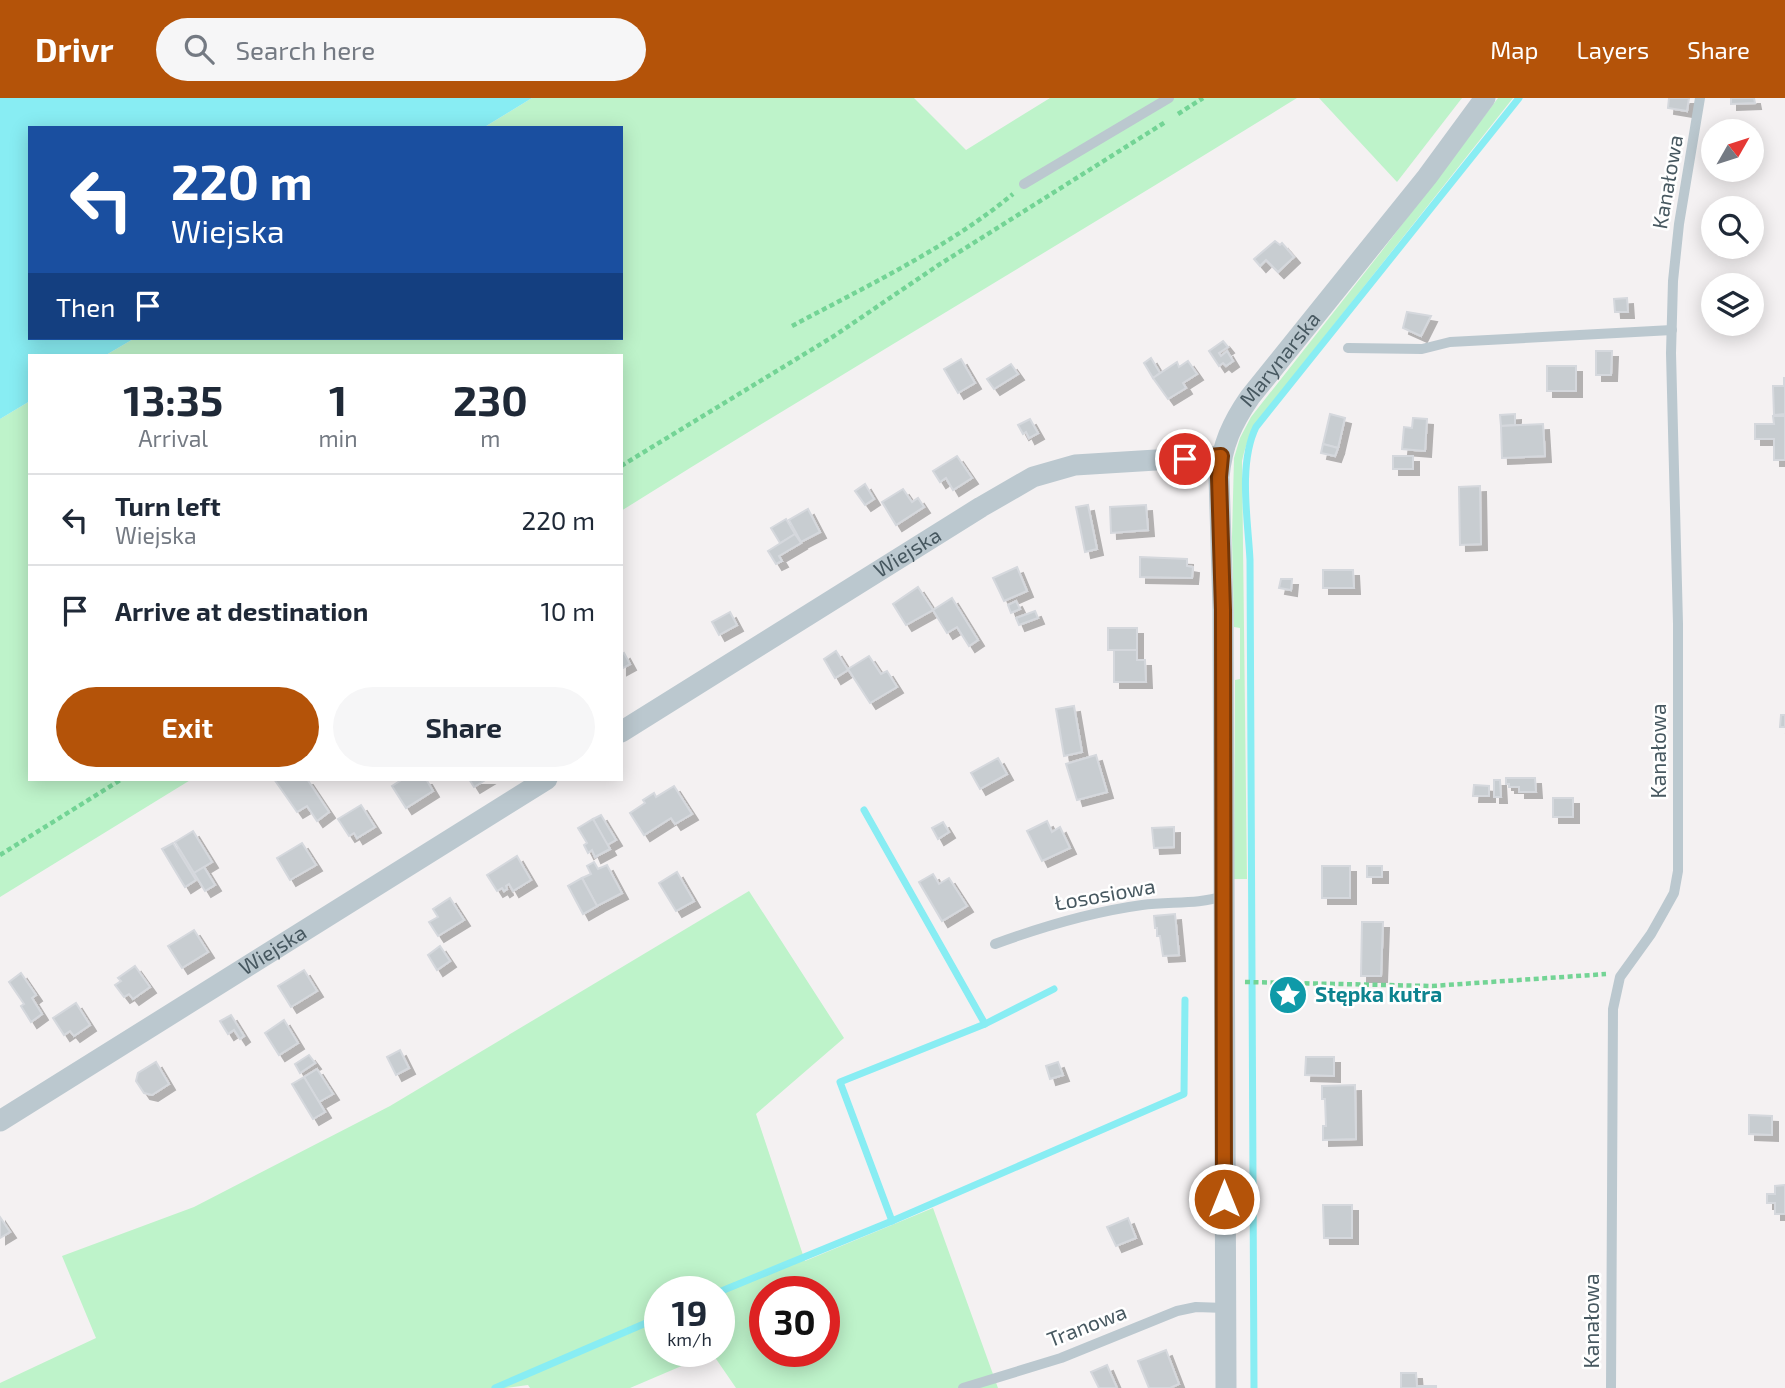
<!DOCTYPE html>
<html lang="en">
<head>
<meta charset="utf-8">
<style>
	:root { --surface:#fff; --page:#f6f6f7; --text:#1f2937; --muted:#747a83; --line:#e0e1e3; --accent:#b45309 }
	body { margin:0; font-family:"Exo 2",sans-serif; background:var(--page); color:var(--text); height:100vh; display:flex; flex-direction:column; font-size:26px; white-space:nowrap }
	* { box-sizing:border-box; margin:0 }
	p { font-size:23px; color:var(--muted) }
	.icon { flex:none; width:38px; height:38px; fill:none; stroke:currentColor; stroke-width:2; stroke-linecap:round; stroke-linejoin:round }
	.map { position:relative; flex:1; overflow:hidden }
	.drawer { position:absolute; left:28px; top:256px; width:595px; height:427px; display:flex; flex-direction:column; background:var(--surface); border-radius:0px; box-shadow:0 4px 18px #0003 }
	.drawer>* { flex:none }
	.guide { position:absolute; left:28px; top:28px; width:595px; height:214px; border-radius:0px; box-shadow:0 4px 18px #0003; background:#1a4fa0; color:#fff; overflow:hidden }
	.needle { width:46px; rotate:51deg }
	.tools { position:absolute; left:1701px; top:21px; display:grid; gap:14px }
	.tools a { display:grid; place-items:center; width:63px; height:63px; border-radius:50%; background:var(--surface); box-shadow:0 4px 18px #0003; font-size:35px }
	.speed { position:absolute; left:644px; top:1178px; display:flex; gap:14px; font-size:35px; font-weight:700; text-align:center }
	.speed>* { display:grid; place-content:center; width:91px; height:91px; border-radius:50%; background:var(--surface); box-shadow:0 4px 18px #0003; line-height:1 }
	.speed small { font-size:18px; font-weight:400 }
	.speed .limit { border:10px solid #d22; background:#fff; color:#111 }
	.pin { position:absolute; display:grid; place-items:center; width:60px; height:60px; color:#fff; margin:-30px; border:4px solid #fff; border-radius:50%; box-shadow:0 2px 7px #0007 }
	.me { position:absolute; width:77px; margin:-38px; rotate:0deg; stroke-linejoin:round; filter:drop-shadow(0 0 5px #0008) }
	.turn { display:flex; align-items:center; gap:24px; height:147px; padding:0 28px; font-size:32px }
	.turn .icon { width:91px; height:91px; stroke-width:2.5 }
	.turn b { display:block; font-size:49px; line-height:60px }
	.then { display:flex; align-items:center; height:66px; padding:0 28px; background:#0003; gap:14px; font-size:26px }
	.eta { display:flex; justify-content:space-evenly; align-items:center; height:119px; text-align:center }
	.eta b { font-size:42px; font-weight:700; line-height:49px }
	.cta { display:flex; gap:14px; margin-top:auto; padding:14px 28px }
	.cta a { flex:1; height:80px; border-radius:42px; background:var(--accent); color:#fff; font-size:28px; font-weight:700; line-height:80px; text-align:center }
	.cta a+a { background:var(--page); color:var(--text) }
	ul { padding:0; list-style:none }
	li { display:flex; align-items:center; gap:21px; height:91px; padding:0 28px; border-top:2px solid var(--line) }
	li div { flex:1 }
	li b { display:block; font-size:26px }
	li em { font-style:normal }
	header { display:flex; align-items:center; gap:42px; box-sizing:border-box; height:98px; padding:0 35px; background:var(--accent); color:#fff }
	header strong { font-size:33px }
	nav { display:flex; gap:38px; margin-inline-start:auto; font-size:24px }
	.search { width:490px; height:63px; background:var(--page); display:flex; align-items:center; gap:18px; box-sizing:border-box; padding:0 24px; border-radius:38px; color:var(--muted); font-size:26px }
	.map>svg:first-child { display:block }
	.green { fill:#bef3ca; fill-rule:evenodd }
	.water { fill:#88edf3 }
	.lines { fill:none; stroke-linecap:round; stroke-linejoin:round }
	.stream { stroke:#88edf3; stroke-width:7 }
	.building { fill:#c8cdd1; stroke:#d5d8dd; stroke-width:2; filter:url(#shadow) }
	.path { stroke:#73d495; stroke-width:4.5; stroke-dasharray:5 3.5; stroke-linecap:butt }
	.service { stroke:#bbc8cf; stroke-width:10 }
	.minor { stroke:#bbc8cf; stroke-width:21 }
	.route-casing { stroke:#753606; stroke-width:18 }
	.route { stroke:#b45309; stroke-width:12 }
	.labels { text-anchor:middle; stroke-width:5; stroke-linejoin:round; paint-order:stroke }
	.street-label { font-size:21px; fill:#475860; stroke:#fff }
	.culture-label { font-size:21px; font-weight:bold; fill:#0d838f; stroke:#fff; text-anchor:start }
</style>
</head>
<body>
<header>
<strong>Drivr</strong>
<div class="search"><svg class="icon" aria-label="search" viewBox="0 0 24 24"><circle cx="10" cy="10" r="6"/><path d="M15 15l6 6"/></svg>Search here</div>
<nav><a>Map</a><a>Layers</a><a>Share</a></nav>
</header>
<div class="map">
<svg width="1785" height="1290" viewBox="0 0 1785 1290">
	<defs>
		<filter id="shadow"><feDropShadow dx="6" dy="6" stdDeviation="0" flood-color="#0004"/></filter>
	</defs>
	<rect width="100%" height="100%" fill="#f4f1f2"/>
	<g class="green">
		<path d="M 532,0 L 914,0 L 966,52 L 1050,0 L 1297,0 C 1073,139 845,273 621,413 L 621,257 L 106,257 L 135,240 L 621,240 L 621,30 L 483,30 Z"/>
		<polygon points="1319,0 1462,0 1397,84"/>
		<path d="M 1498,0 L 1513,0 L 1283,291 C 1265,315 1248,332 1242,363 L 1247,781 L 1234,781 L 1235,582 L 1240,581 L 1240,530 L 1234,529 L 1232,439 L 1234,360 L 1240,340 L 1251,319 L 1381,154 Z"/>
		<polygon points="30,303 30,681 192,681 0,799 0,321"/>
		<path d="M 749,793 L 844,940 L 756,1016 L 805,1163 L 933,1110 L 998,1290 L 736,1290 L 712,1255 L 630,1290 L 530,1290 L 528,1287 L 506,1290 L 0,1290 L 0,1285 L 96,1240 L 62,1158 L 194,1109 L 390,1008 ZM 660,1194 L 719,1194 L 719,1253 L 660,1253 ZM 765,1194 L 824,1194 L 824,1253 L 765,1253 Z"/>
	</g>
	<polygon class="water" points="0,0 532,0 483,30 30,30 30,240 135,240 106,257 30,257 30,303 0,321"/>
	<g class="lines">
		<g class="stream">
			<polyline points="864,712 985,926 840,984 892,1123"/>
			<polyline points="985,926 1054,891"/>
			<polyline points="719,1194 892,1123 1184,996 1185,902"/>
			<polyline points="495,1290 660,1219"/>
			<path d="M 1254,1290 L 1250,462 C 1248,422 1238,366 1256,329 L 1519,0"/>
		</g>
	</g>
	<g class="building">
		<polygon points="1669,0 1689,0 1687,13 1668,10"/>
		<polygon points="1731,0 1754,0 1755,5 1731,6"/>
		<polygon points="1275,143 1280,147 1282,145 1294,159 1278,174 1266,162 1260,168 1254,161"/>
		<polygon points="1627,200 1628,214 1615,214 1614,201"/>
		<polygon points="1407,214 1431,218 1421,238 1403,230"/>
		<polygon points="1223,243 1228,249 1219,255 1221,258 1227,253 1233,263 1226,268 1223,265 1219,268 1209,253"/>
		<polygon points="1596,253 1612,253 1611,277 1596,277"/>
		<polygon points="1151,260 1160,275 1153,280 1144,265"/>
		<polygon points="961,261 975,285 958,295 944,271"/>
		<polygon points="1188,263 1197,276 1183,285 1186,290 1168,301 1153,280 1177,264 1179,269"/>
		<polygon points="1011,266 1018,276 994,291 987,281"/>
		<rect x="1547" y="268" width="29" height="25"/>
		<polygon points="1784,280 1785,280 1785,316 1774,317 1773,288 1784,288"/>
		<polygon points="1330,316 1345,320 1338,350 1323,346"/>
		<polygon points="1515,316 1515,327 1501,328 1500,317"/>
		<polygon points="1773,318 1785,318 1785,362 1774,362 1774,341 1755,341 1755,326 1774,326"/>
		<polygon points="1413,320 1427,321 1425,353 1402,351 1404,329 1412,330"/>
		<polygon points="1030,321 1038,335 1029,340 1026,334 1023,336 1018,327"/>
		<polygon points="1543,326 1545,358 1502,360 1501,328"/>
		<polygon points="1323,346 1338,350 1335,358 1321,355"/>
		<polygon points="957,358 972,380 953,392 946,380 940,384 933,373"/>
		<rect x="1393" y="358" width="20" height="13"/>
		<polygon points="865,386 874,401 865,407 855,393"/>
		<polygon points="1480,388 1481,446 1460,447 1459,389"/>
		<polygon points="903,391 912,404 918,400 924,409 896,427 882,404"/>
		<polygon points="1088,407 1097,451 1085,454 1076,409"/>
		<polygon points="1146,407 1148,432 1111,435 1110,409"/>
		<polygon points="808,411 820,434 801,444 789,422"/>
		<polygon points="786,421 795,436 780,445 771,430"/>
		<polygon points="795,436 801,445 779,458 782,463 776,466 768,453"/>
		<polygon points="1140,459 1187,461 1187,468 1193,469 1192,480 1140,479"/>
		<polygon points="1017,469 1027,493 1004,503 993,480"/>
		<polygon points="1323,472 1353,472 1354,490 1323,490"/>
		<polygon points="1281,481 1292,481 1291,492 1279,490"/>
		<polygon points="918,489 933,512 906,527 893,506"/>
		<polygon points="952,500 978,542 969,548 957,529 947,535 933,512"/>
		<polygon points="1016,503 1020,511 1011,515 1008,507"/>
		<polygon points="1035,513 1038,520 1019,527 1016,520"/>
		<polygon points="730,514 737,527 719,537 712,524"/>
		<rect x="1108" y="530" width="29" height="22"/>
		<polygon points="1114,552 1137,552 1137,562 1145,562 1146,584 1114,584"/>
		<polygon points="836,553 848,572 835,580 824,561"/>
		<polygon points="624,555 630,566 621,571 621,557"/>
		<polygon points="869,558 881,576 887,573 897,589 870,605 848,571"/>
		<polygon points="1074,608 1082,654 1064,658 1056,611"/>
		<polygon points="1781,617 1785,617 1785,629 1780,629"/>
		<polygon points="1096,657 1107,694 1077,702 1066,666"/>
		<polygon points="998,660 1007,676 980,691 971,675"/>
		<polygon points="1506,680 1535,680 1536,694 1519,694 1519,689 1509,689 1509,686 1506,686"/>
		<polygon points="274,681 307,681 329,714 317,723 307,708 297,714"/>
		<polygon points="403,681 426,681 433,693 406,710 392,688"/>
		<polygon points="469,681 487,681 474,689"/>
		<polygon points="1494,682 1500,682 1501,699 1494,699"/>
		<polygon points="1474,687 1489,688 1489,698 1473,698"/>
		<polygon points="674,688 692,716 675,726 671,720 644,737 630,715 645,705 643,702 654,695 656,699"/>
		<rect x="1553" y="700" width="20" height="19"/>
		<polygon points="361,707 375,729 357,740 354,735 349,738 338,721"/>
		<polygon points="601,717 616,742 607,747 593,721"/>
		<polygon points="593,721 610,751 595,759 592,752 588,755 584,747 587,745 578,730"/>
		<polygon points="1047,723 1052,734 1060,729 1070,750 1042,763 1027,733"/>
		<polygon points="943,724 949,734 938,741 932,730"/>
		<polygon points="1174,729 1174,749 1154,750 1152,730"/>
		<polygon points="193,733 212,764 194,775 175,744"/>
		<polygon points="173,745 196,782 185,789 162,751"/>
		<polygon points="302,745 316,767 290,782 277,760"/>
		<polygon points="517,758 531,782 513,793 509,786 506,788 507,791 504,793 502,790 497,793 487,777"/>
		<polygon points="594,764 598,771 607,767 622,795 597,808 582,780 591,776 587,768"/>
		<rect x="1322" y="768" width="28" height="32"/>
		<rect x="1367" y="768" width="15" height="11"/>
		<polygon points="204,769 215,787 205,793 194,775"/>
		<polygon points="677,774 694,803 676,813 659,785"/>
		<polygon points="933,776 939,786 949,780 967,808 942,823 919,784"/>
		<polygon points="582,780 597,808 583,816 568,788"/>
		<polygon points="450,800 464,822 438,838 429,824 438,819 433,811"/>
		<polygon points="1175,816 1179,857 1163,858 1160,838 1157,838 1157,830 1155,830 1154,818"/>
		<polygon points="1362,824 1383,824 1381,878 1361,878"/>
		<polygon points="194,832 208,854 182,870 168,848"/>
		<polygon points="440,848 450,863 437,872 428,857"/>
		<polygon points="135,868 150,889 133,901 129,896 124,899 115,887 121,883 118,880"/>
		<polygon points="304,872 317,893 291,909 278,888"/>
		<polygon points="21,875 36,897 32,900 42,916 31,924 21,908 24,906 9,884"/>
		<polygon points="76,905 90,927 74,938 70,933 64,937 53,920"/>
		<polygon points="231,917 244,938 240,941 234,932 228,936 220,923"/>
		<polygon points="284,922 298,945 279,957 265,935"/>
		<polygon points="400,952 409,970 396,977 387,959"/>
		<polygon points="309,957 315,965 300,975 295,966"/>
		<polygon points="1306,959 1334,959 1334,978 1305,977"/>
		<polygon points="156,964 169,986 152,997 144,995 136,983 138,975"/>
		<polygon points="1058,964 1063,977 1050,981 1046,968"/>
		<polygon points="317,971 333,996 319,1004 304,979"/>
		<polygon points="304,979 325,1014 313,1021 292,986"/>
		<polygon points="1355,987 1356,1041 1323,1042 1323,1028 1326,1028 1325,1001 1322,1001 1322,988"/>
		<polygon points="1749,1017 1772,1018 1772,1037 1749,1036"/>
		<polygon points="1785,1087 1785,1116 1775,1116 1775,1105 1767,1105 1767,1096 1775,1096 1775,1088"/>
		<polygon points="1323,1107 1352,1107 1352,1140 1324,1140"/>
		<polygon points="0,1119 10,1134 0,1140"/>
		<polygon points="1128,1120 1136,1140 1116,1148 1107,1129"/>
		<polygon points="1166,1252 1179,1286 1170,1290 1149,1290 1138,1263"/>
		<polygon points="1107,1267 1117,1290 1099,1290 1091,1274"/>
		<polygon points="1401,1275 1416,1275 1417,1288 1436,1288 1436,1290 1401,1290"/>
	</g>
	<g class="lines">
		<g class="path">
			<polyline points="1178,16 1203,0"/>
			<path d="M 792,228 C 865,189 949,149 1013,96"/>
			<polyline points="621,368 834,238 937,168 1167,23"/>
			<polyline points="0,757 122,681"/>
			<polyline points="1245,884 1432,888 1606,876"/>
		</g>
		<g class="service">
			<polyline points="1024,86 1169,0"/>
			<polyline points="1348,250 1422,251 1450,244 1672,232"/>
			<path d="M 995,846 C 1044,828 1091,814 1142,807 C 1169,803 1198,807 1223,798"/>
			<polyline points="963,1290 1061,1260 1177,1213 1196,1209 1225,1210"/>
			<polyline points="1611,1290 1613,911 1620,879 1651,836 1664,813 1674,795 1678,773 1678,526 1671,255 1673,183 1679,126 1700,0"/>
		</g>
		<g class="minor">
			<path id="s1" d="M 621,634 L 981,409 L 1033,379 L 1075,367 L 1221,358"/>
			<path id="s2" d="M 0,1023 L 547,681"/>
			<path id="s3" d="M 1226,1290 L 1223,512 L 1219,379 C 1222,347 1232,325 1250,299 L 1427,79 L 1485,0"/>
		</g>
	</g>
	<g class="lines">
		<defs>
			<polyline id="route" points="1185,361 1221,358 1219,379 1223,512 1224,1101"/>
		</defs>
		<use href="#route" class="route-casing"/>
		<use href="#route" class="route"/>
	</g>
	<defs>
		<symbol id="sight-disc" viewBox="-11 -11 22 22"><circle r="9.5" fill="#0f9aa8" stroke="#fff"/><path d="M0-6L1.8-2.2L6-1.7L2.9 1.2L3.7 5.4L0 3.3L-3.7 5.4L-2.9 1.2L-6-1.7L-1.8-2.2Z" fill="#fff"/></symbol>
	</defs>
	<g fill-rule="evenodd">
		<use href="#sight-disc" x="1266" y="875" width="44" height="44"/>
	</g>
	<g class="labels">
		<g class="street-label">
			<text transform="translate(1668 84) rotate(-80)" y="7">Kanałowa</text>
			<text dy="7" stroke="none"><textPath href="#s3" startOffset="1046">Marynarska</textPath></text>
			<text dy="7" stroke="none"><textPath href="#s1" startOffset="338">Wiejska</textPath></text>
			<text transform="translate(1659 653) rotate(-90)" y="7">Kanałowa</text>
			<text transform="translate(1105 797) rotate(-10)" y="7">Łososiowa</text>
			<text dy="7" stroke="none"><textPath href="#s2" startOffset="322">Wiejska</textPath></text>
			<text transform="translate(1592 1223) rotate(-90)" y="7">Kanałowa</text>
			<text transform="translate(1087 1228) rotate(-21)" y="7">Tranowa</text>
		</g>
		<g class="culture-label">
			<text x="1315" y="904">Stępka kutra</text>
		</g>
	</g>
</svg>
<div class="tools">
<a><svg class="needle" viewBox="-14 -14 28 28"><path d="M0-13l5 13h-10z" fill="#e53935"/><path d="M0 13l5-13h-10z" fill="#747a83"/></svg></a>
<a><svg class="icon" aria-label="search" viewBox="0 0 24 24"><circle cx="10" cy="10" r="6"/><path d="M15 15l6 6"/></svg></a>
<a><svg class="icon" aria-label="layers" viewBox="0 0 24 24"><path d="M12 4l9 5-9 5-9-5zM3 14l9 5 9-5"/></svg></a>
</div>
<div class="speed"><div>19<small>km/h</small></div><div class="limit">30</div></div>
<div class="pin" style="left:1185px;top:361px;background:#d93025"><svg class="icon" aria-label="arrive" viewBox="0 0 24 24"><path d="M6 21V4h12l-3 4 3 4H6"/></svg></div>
<svg class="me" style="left:1224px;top:1101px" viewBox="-20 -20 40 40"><circle r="17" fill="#b45309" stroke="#fff" stroke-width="3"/><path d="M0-11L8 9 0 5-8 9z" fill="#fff"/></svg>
<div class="guide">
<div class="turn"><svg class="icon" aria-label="left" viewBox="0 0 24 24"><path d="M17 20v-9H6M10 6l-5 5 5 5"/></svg><div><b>220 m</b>Wiejska</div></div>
<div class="then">Then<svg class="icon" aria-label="arrive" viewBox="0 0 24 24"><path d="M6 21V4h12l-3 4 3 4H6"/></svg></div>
</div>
<section class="drawer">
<div class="eta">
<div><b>13:35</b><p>Arrival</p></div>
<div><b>1</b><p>min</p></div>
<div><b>230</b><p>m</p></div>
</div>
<ul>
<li><svg class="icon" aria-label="left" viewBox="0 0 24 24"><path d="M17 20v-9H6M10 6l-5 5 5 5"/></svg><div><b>Turn left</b><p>Wiejska</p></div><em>220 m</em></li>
<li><svg class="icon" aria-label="arrive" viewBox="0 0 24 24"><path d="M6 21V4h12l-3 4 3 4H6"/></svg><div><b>Arrive at destination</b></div><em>10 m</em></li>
</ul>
<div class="cta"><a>Exit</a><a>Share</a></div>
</section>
</div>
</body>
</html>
